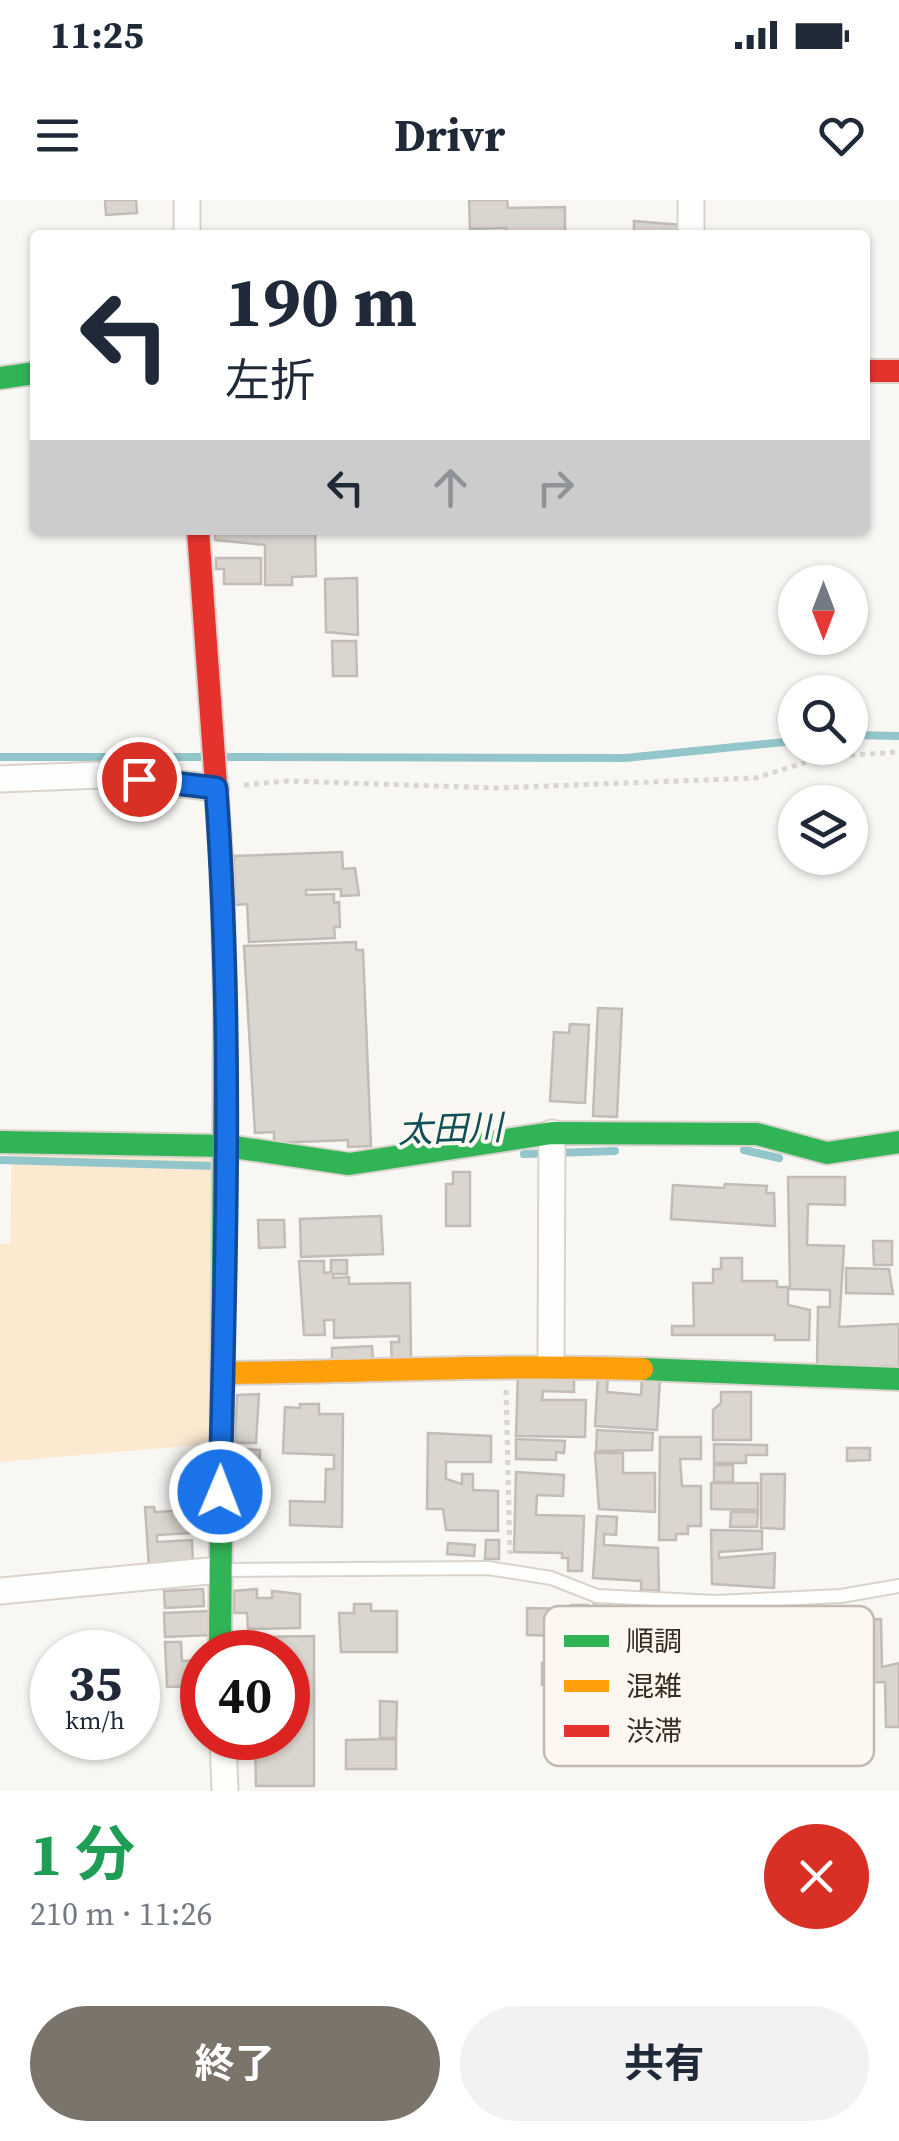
<!DOCTYPE html>
<html lang="ja">
<head>
<meta charset="utf-8">
<style>
	:root { --surface:#fff; --page:#f2f2f3; --text:#1f2937; --muted:#747a83; --accent:#7a746b }
	body { margin:0; font-family:"Source Serif 4","Noto Sans JP",serif; background:var(--page); color:var(--text); height:100vh; display:flex; flex-direction:column; font-size:38px; white-space:nowrap }
	* { box-sizing:border-box; margin:0 }
	p { font-size:32px; color:var(--muted) }
	.icon { flex:none; width:55px; height:55px; fill:none; stroke:currentColor; stroke-width:2; stroke-linecap:round; stroke-linejoin:round }
	.map { position:relative; height:1591px; overflow:hidden }
	.drawer { display:flex; flex-direction:column; background:var(--surface); flex:1 }
	.drawer>* { flex:none }
	.top-card { position:absolute; left:30px; top:30px; width:840px; height:305px; border-radius:10px; box-shadow:0 2px 8px #0004; background:#fff; color:var(--text); overflow:hidden }
	.needle { width:65px; rotate:180deg }
	.tools { position:absolute; left:778px; top:365px; display:grid; gap:20px }
	.tools a { display:grid; place-items:center; width:90px; height:90px; border-radius:50%; background:var(--surface); box-shadow:0 2px 8px #0004; font-size:50px }
	.speed { position:absolute; left:30px; top:1430px; display:flex; gap:20px; font-size:50px; font-weight:700; text-align:center }
	.speed>* { display:grid; place-content:center; width:130px; height:130px; border-radius:50%; background:var(--surface); box-shadow:0 2px 8px #0004; line-height:1 }
	.speed small { font-size:25px; font-weight:400 }
	.speed .limit { border:15px solid #d22; background:#fff; color:#111 }
	.pin { position:absolute; display:grid; place-items:center; width:85px; height:85px; color:#fff; margin:-42px; border:5px solid #fff; border-radius:50%; box-shadow:0 2px 10px #0007 }
	.me { position:absolute; width:110px; margin:-55px; rotate:1deg; stroke-linejoin:round; filter:drop-shadow(0 0 8px #0008) }
	.turn { display:flex; align-items:center; gap:35px; height:210px; padding:0 30px; font-size:45px }
	.turn .icon { width:130px; height:130px; stroke-width:2.5 }
	.turn b { display:block; font-size:70px; line-height:85px }
	.lanes { display:flex; align-items:center; height:95px; padding:0 30px; background:#0003; justify-content:center; gap:50px; direction:ltr }
	.lanes .off { opacity:.35 }
	.round { display:grid; place-items:center; flex:none; width:105px; height:105px; border-radius:52px; background:var(--page) }
	.overview { display:flex; align-items:center; justify-content:space-between; height:170px; padding:0 30px }
	h1 { font-size:60px; font-weight:700; line-height:75px; color:#1e9e55 }
	.action { display:flex; gap:20px; margin-top:auto; padding:20px 30px }
	.action a { flex:1; height:115px; border-radius:60px; background:var(--accent); color:#fff; font-size:40px; font-weight:700; line-height:115px; text-align:center }
	.action a+a { background:var(--page); color:var(--text) }
	.status { display:flex; justify-content:space-between; align-items:center; height:70px; padding:0 50px; background:var(--surface); direction:ltr }
	.status svg { height:28px; fill:currentColor }
	header { display:flex; justify-content:space-between; align-items:center; height:130px; padding:0 30px; background:var(--surface); font-size:45px; font-weight:700 }
	.map>svg:first-child { display:block }
	.green { fill:#fbe9d0 }
	.lines { fill:none; stroke-linecap:round; stroke-linejoin:round }
	.stream { stroke:#93c6cb; stroke-width:8 }
	.building { fill:#dbd5cf; stroke:#c1bcb5; stroke-width:2.5 }
	.lane-casing { stroke:#d9d3cb; stroke-width:16 }
	.street-casing { stroke:#d9d3cb; stroke-width:29 }
	.fast-casing { stroke:#d9d3cb; stroke-width:26 }
	.slow-casing { stroke:#d9d3cb; stroke-width:26 }
	.jam-casing { stroke:#d9d3cb; stroke-width:26 }
	.path { stroke:#d8d5d4; stroke-width:5; stroke-dasharray:5 5; stroke-linecap:butt }
	.lane { stroke:#fefefd; stroke-width:12 }
	.street { stroke:#fefefd; stroke-width:25 }
	.fast { stroke:#30b455; stroke-width:22 }
	.slow { stroke:#ff9f0a; stroke-width:22 }
	.jam { stroke:#e5322d; stroke-width:22 }
	.route-casing { stroke:#114b97; stroke-width:25 }
	.route { stroke:#1a73e8; stroke-width:18 }
	.labels { text-anchor:middle; stroke-width:8; stroke-linejoin:round; paint-order:stroke }
	.water-label { font-size:35px; font-style:italic; fill:#0d5056; stroke:#fcf7f1 }
	.key { fill:#fcf7f1; stroke:#c1bab3; stroke-width:2.5 }
	.key-label { font-size:28px; fill:#362d21 }
</style>
</head>
<body>
<div class="status"><b>11:25</b><svg viewBox="0 0 49 12"><path d="M0 12V9h3v3zM5 12V6h3v6zM10 12V3h3v9zM15 12V0h3v12zM26 1h20v11H26zM47 4h2v5h-2z"/></svg></div>
<header><svg class="icon" aria-label="menu" viewBox="0 0 24 24"><path d="M4 6h16M4 12h16M4 18h16"/></svg>Drivr<svg class="icon" aria-label="heart" viewBox="0 0 24 24"><path d="M12 20l-8-8c-3-5 5-10 8-4 3-6 11-1 8 4z"/></svg></header>
<div class="map">
<svg width="899" height="1591" viewBox="0 0 899 1591">
	<rect width="100%" height="100%" fill="#f9f7f4"/>
	<polygon class="green" points="12,950 213,954 210,1244 0,1262 0,1044 10,1043"/>
	<g class="lines">
		<g class="stream">
			<polyline points="850,535 899,536"/>
			<polyline points="0,557 205,557"/>
			<polyline points="224,557 625,558 795,541"/>
			<polyline points="744,950 779,958"/>
			<polyline points="524,954 615,951"/>
			<polyline points="0,960 215,966"/>
		</g>
	</g>
	<g class="building">
		<polygon points="105,0 136,0 137,13 106,15"/>
		<polygon points="469,0 507,0 508,8 565,7 565,35 507,35 506,28 470,29"/>
		<polygon points="634,21 682,25 683,35 634,35"/>
		<polygon points="215,330 315,330 316,376 292,377 292,385 265,385 265,345 215,340"/>
		<polygon points="216,358 261,358 261,384 224,384 224,369 216,369"/>
		<polygon points="357,378 358,435 326,432 325,379"/>
		<polygon points="332,441 356,441 357,476 333,476"/>
		<polygon points="342,652 343,669 355,668 359,695 341,696 341,689 306,690 306,695 334,694 334,703 339,702 340,727 334,727 335,738 249,742 247,704 235,705 234,656"/>
		<polygon points="356,742 356,750 363,750 371,946 348,947 348,940 274,943 274,932 255,933 244,746"/>
		<polygon points="598,808 622,809 617,917 593,916"/>
		<polygon points="570,824 589,825 585,903 550,901 554,832 569,833"/>
		<polygon points="453,972 470,972 470,1026 446,1026 446,984 453,984"/>
		<polygon points="788,977 845,977 845,1005 808,1004 807,1045 844,1046 839,1127 899,1124 899,1167 817,1164 818,1107 830,1107 830,1090 790,1089"/>
		<polygon points="725,984 767,986 766,993 774,993 775,1026 671,1019 673,985 724,988"/>
		<polygon points="381,1016 383,1054 301,1057 300,1019"/>
		<polygon points="258,1020 284,1020 285,1047 259,1048"/>
		<polygon points="873,1041 892,1041 892,1065 874,1065"/>
		<polygon points="721,1058 742,1058 742,1081 777,1081 777,1087 788,1087 788,1105 810,1110 809,1140 775,1140 775,1135 672,1135 672,1126 694,1126 693,1083 713,1083 713,1069 721,1069"/>
		<polygon points="331,1060 347,1060 347,1074 333,1074 333,1078 349,1077 349,1084 410,1083 411,1161 392,1161 391,1142 399,1142 399,1136 334,1138 334,1120 324,1120 325,1135 304,1135 299,1061 324,1061 324,1073 331,1072"/>
		<polygon points="846,1068 889,1069 893,1094 846,1093"/>
		<polygon points="372,1146 373,1160 332,1161 332,1148"/>
		<polygon points="518,1171 574,1173 574,1192 543,1191 542,1200 586,1200 585,1237 516,1236"/>
		<polygon points="598,1175 608,1176 607,1192 641,1195 642,1178 660,1178 657,1230 595,1226"/>
		<polygon points="721,1192 751,1192 751,1240 713,1240 713,1210 721,1203"/>
		<polygon points="259,1194 256,1243 235,1243 237,1195"/>
		<polygon points="300,1204 319,1204 319,1214 343,1214 342,1327 290,1325 290,1301 325,1302 326,1269 334,1269 334,1255 283,1253 285,1207 300,1208"/>
		<polygon points="597,1230 653,1233 652,1250 596,1251"/>
		<polygon points="428,1233 491,1236 491,1262 446,1262 446,1279 462,1284 462,1274 473,1274 473,1290 498,1291 498,1331 446,1330 443,1309 427,1309"/>
		<polygon points="660,1237 701,1237 701,1259 680,1259 682,1286 701,1286 701,1326 688,1326 688,1334 676,1334 676,1340 659,1340"/>
		<polygon points="516,1239 565,1241 564,1253 556,1252 556,1260 516,1259"/>
		<polygon points="714,1244 767,1245 767,1255 746,1255 746,1263 714,1263"/>
		<polygon points="847,1248 870,1248 870,1260 847,1261"/>
		<polygon points="235,1249 260,1250 259,1295 235,1295"/>
		<polygon points="595,1253 623,1253 623,1273 655,1273 655,1312 599,1309"/>
		<rect x="714" y="1265" width="19" height="17"/>
		<polygon points="516,1272 564,1275 563,1296 537,1295 536,1315 584,1316 582,1371 568,1371 568,1358 562,1358 562,1353 514,1352"/>
		<polygon points="761,1274 785,1274 784,1329 761,1328"/>
		<polygon points="711,1283 758,1283 758,1310 711,1309"/>
		<polygon points="145,1307 154,1307 155,1312 189,1310 191,1333 157,1335 157,1342 192,1340 193,1365 149,1367"/>
		<polygon points="731,1312 758,1312 757,1327 730,1327"/>
		<polygon points="597,1316 617,1317 616,1335 604,1334 604,1345 658,1348 659,1391 641,1390 641,1381 593,1378"/>
		<polygon points="711,1330 762,1331 762,1349 719,1352 719,1358 775,1353 774,1388 712,1384"/>
		<polygon points="486,1340 499,1340 499,1359 485,1359"/>
		<polygon points="448,1343 475,1345 474,1356 447,1354"/>
		<polygon points="203,1389 204,1406 165,1408 164,1391"/>
		<polygon points="257,1389 257,1398 272,1398 272,1391 300,1394 300,1428 248,1429 247,1413 234,1413 234,1391"/>
		<polygon points="594,1400 610,1400 610,1407 619,1408 615,1434 593,1435"/>
		<polygon points="354,1404 371,1404 371,1411 397,1411 397,1452 341,1452 339,1413 354,1413"/>
		<polygon points="571,1405 588,1405 588,1458 567,1458 567,1436 527,1435 527,1408 571,1409"/>
		<polygon points="209,1411 210,1435 165,1437 164,1413"/>
		<polygon points="881,1419 882,1467 899,1463 899,1527 886,1527 885,1482 857,1483 855,1420"/>
		<polygon points="314,1436 314,1586 256,1586 255,1538 288,1538 288,1452 255,1452 255,1437"/>
		<polygon points="165,1442 181,1442 182,1461 202,1460 202,1486 167,1487"/>
		<polygon points="542,1463 588,1463 589,1485 542,1485"/>
		<polygon points="380,1501 397,1502 396,1538 380,1538"/>
		<polygon points="396,1539 396,1569 346,1569 346,1540"/>
	</g>
	<g class="lines">
		<defs>
			<polyline id="lane" points="221,1370 488,1368 551,1378 597,1396 716,1402 841,1396 899,1386"/>
			<g id="street">
				<polyline points="691,0 691,35"/>
				<polyline points="187,35 187,0"/>
				<polyline points="0,579 100,575 216,588"/>
				<polyline points="551,1165 552,933"/>
				<polyline points="0,1391 219,1370"/>
				<polyline points="223,1538 225,1591"/>
			</g>
			<g id="fast">
				<polyline points="0,178 35,173"/>
				<polyline points="0,942 227,946 349,964 552,933 757,934 827,953 899,942"/>
				<polyline points="642,1169 899,1179"/>
				<polyline points="220,1452 225,805 222,670"/>
			</g>
			<path id="slow" d="M 223,1173 C 363,1172 502,1164 642,1169"/>
			<g id="jam">
				<polyline points="865,171 899,171"/>
				<polyline points="198,330 222,670"/>
			</g>
		</defs>
		<use href="#lane" class="lane-casing"/>
		<use href="#street" class="street-casing"/>
		<use href="#fast" class="fast-casing"/>
		<use href="#slow" class="slow-casing"/>
		<use href="#jam" class="jam-casing"/>
		<g class="path">
			<polyline points="244,585 288,581 496,588 756,578 822,557 899,552"/>
			<polyline points="506,1190 510,1354"/>
		</g>
		<use href="#lane" class="lane"/>
		<use href="#street" class="street"/>
		<use href="#fast" class="fast"/>
		<use href="#slow" class="slow"/>
		<use href="#jam" class="jam"/>
	</g>
	<g class="lines">
		<defs>
			<path id="route" d="M 139,579 L 216,588 C 233,822 226,1057 220,1292"/>
		</defs>
		<use href="#route" class="route-casing"/>
		<use href="#route" class="route"/>
	</g>
	<g class="labels">
		<g class="water-label">
			<text transform="translate(450 929) rotate(-2)" y="12">太田川</text>
		</g>
	</g>
	<rect x="544" y="1406" width="330" height="160" rx="15" class="key"/>
	<rect x="564" y="1435" width="45" height="12" fill="#30b455"/>
	<rect x="564" y="1480" width="45" height="12" fill="#ff9f0a"/>
	<rect x="564" y="1525" width="45" height="12" fill="#e5322d"/>
	<g class="key-label">
		<text x="626" y="1451">順調</text>
		<text x="626" y="1496">混雑</text>
		<text x="626" y="1541">渋滞</text>
	</g>
</svg>
<div class="tools">
<a><svg class="needle" viewBox="-14 -14 28 28"><path d="M0-13l5 13h-10z" fill="#e53935"/><path d="M0 13l5-13h-10z" fill="#747a83"/></svg></a>
<a><svg class="icon" aria-label="search" viewBox="0 0 24 24"><circle cx="10" cy="10" r="6"/><path d="M15 15l6 6"/></svg></a>
<a><svg class="icon" aria-label="layers" viewBox="0 0 24 24"><path d="M12 4l9 5-9 5-9-5zM3 14l9 5 9-5"/></svg></a>
</div>
<div class="speed"><div>35<small>km/h</small></div><div class="limit">40</div></div>
<div class="pin" style="left:139px;top:579px;background:#d93025"><svg class="icon" aria-label="arrive" viewBox="0 0 24 24"><path d="M6 21V4h12l-3 4 3 4H6"/></svg></div>
<svg class="me" style="left:220px;top:1292px" viewBox="-20 -20 40 40"><circle r="17" fill="#1a73e8" stroke="#fff" stroke-width="3"/><path d="M0-11L8 9 0 5-8 9z" fill="#fff"/></svg>
<div class="top-card">
<div class="turn"><svg class="icon" aria-label="left" viewBox="0 0 24 24"><path d="M17 20v-9H6M10 6l-5 5 5 5"/></svg><div><b>190 m</b>左折</div></div>
<div class="lanes"><svg class="icon" aria-label="left" viewBox="0 0 24 24"><path d="M17 20v-9H6M10 6l-5 5 5 5"/></svg><svg class="icon off" aria-label="ahead" viewBox="0 0 24 24"><path d="M12 20V5M6 11l6-6 6 6"/></svg><svg class="icon off" aria-label="right" viewBox="0 0 24 24"><path d="M7 20v-9h11M14 6l5 5-5 5"/></svg></div>
</div>
</div>
<section class="drawer">
<div class="overview"><div><h1>1 分</h1><p>210 m · 11:26</p></div><a class="round" style="background:#d93025;color:#fff"><svg class="icon" aria-label="close" viewBox="0 0 24 24"><path d="M6 6l12 12M18 6L6 18"/></svg></a></div>
<div class="action"><a>終了</a><a>共有</a></div>
</section>
</body>
</html>
